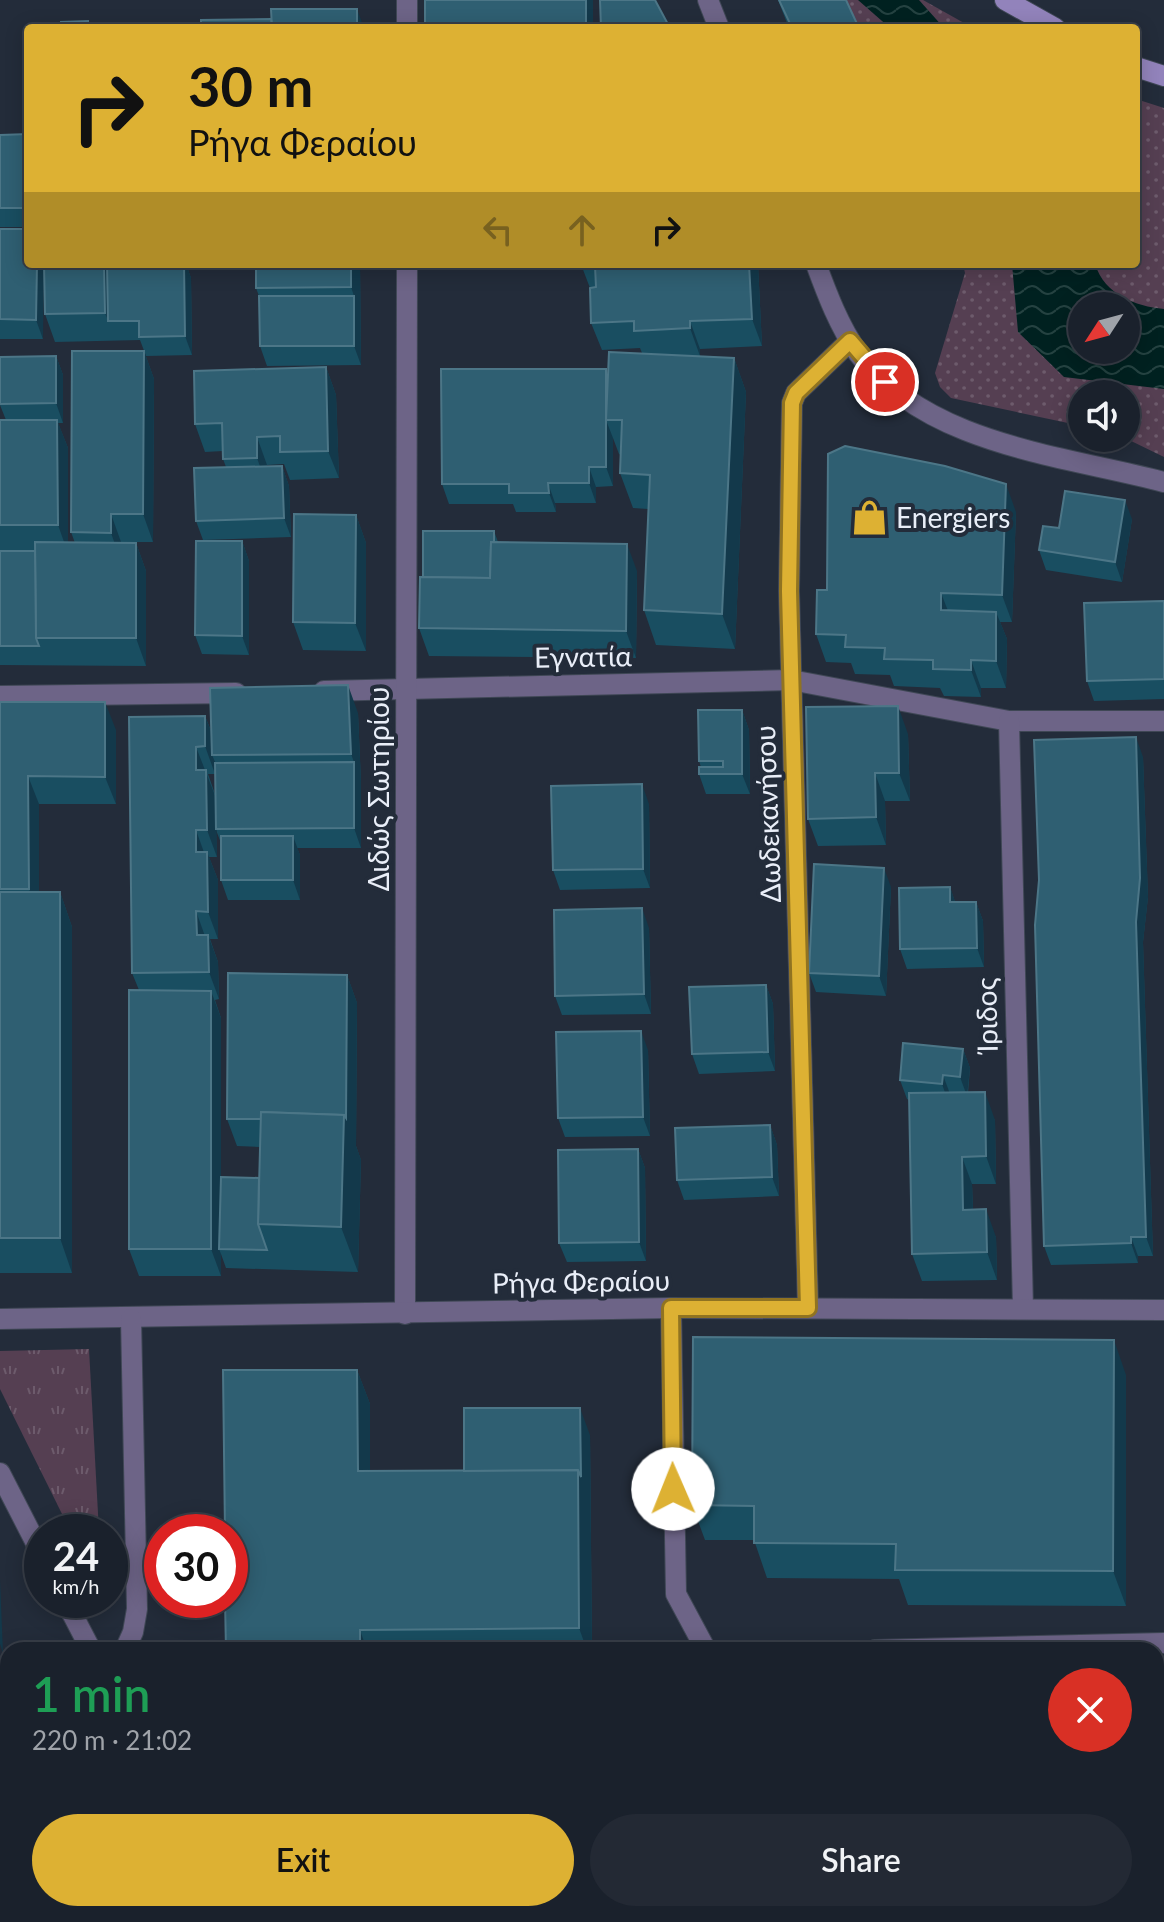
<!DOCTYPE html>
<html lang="en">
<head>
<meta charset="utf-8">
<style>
	:root { --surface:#1a212c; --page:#232934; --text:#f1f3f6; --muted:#9fa3a9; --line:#383e48; --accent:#ddb133 }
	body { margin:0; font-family:Lato,sans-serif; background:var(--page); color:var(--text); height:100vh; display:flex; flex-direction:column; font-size:30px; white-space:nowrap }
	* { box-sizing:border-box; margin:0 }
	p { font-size:26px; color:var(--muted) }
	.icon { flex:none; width:44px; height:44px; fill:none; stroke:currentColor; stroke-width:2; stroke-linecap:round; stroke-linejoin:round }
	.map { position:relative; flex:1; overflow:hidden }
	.sheet { position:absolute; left:0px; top:1642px; width:1164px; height:280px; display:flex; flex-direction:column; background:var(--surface); border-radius:24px 24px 0 0; box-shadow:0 4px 20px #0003,0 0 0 2px var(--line) }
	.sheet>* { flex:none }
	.banner { position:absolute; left:24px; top:24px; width:1116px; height:244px; border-radius:8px; box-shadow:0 4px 20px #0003,0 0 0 2px var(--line); background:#ddb133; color:#111; overflow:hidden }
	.needle { width:52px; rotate:234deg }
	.buttons { position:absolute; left:1068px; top:292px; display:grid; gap:16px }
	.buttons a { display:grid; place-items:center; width:72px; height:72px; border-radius:50%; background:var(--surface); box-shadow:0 4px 20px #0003,0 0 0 2px var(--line); font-size:40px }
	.speed { position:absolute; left:24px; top:1514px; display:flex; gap:16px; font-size:40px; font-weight:700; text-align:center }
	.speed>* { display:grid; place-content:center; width:104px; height:104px; border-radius:50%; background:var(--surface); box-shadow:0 4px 20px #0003,0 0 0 2px var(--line); line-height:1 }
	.speed small { font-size:20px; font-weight:400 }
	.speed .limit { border:12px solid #d22; background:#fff; color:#111 }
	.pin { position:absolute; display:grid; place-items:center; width:68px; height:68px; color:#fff; margin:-34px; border:4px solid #fff; border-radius:50%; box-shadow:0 2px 8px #0007 }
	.me { position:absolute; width:88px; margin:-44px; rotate:359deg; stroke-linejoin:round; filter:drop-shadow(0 0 6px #0008) }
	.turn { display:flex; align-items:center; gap:28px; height:168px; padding:0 32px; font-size:36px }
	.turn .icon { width:104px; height:104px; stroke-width:2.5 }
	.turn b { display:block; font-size:56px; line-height:68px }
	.lanes { display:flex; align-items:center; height:76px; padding:0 32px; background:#0003; justify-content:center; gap:40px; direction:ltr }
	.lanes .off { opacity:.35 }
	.round { display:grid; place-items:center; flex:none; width:84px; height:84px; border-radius:42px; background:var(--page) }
	.headline { display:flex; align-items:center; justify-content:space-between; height:136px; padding:0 32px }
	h1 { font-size:48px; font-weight:600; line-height:60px; color:#1e9e55 }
	.button { display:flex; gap:16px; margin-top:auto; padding:16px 32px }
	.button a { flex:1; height:92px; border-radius:48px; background:var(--accent); color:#111; font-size:32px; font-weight:600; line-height:92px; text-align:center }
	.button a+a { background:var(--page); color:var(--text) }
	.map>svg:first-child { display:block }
	.grass { fill:url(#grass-dots); fill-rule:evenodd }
	.park { fill:url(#park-tufts) }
	.water { fill:url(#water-waves); fill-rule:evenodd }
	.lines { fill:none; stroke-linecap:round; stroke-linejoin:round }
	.pedestrian-casing { stroke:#3f4755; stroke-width:22 }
	.minor-casing { stroke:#3f4755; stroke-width:22 }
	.tertiary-casing { stroke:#3f4755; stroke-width:22 }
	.secondary-casing { stroke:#3f4755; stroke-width:22 }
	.pedestrian { stroke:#6d6487; stroke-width:20 }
	.minor { stroke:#6d6487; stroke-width:20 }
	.tertiary { stroke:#6d6487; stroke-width:20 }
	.secondary { stroke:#9283bb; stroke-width:20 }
	.wall { fill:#194e61; fill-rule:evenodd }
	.shaded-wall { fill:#13394b }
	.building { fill:#2f5f72; stroke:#4c7687; stroke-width:2 }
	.route-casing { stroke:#907321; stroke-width:20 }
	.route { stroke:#ddb133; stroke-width:14 }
	.labels { text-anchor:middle; stroke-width:8; stroke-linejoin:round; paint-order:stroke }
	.poi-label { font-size:28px; fill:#e9eef8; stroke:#232c3a; text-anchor:start }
	.street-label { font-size:28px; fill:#e9eef8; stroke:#232c3a }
</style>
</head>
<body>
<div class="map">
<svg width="1164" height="1922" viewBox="0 0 1164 1922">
	<defs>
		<pattern id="grass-dots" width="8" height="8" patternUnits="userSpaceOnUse" patternTransform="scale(2)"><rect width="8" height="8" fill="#553f52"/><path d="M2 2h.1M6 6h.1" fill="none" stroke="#6d5b6c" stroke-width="1.8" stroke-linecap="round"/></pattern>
		<pattern id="park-tufts" width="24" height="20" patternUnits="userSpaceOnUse" patternTransform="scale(2)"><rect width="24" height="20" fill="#553f52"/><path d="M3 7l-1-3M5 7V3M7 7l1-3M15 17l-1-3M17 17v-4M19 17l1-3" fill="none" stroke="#6d5b6c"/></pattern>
		<pattern id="water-waves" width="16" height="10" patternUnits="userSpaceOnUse" patternTransform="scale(2)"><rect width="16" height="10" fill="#002120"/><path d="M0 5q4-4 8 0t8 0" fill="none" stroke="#254241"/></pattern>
	</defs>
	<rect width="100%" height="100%" fill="#232c3a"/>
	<g class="grass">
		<polygon points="843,0 923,0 973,28 860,28"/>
		<path d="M 1136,99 L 1164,108 L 1164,457 L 1125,438 L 1126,394 L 1082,394 L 1082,426 L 951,398 L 940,387 L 935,373 L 965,273 L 963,264 L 1136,264 ZM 1082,306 L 1126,306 L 1126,350 L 1082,350 Z"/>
	</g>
	<polygon class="park" points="89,1349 99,1532 71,1532 0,1389 0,1351"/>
	<g class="water">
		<polygon points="858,0 919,0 944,28 890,28"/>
		<path d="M 1012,264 L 1095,264 C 1105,295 1135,306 1164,309 L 1164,389 L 1064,377 L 1018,332 ZM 1082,306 L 1126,306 L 1126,350 L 1082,350 Z"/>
	</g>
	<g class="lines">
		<defs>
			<polyline id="pedestrian" points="875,1650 1164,1643"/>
			<g id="minor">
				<polyline points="407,0 407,28"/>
				<polyline points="324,691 791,680 1009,721 1164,721"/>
				<polyline points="0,696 236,693"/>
				<polyline points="1009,721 1023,1308"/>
				<polyline points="671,1308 676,1594 706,1650"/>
				<polyline points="808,1308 789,591 792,403 796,393 850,341"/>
				<polyline points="405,1314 407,264"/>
				<polyline points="0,1319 671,1308 1164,1310"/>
				<polyline points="0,1473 42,1555"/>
				<polyline points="65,1600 91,1650"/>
				<polyline points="125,1650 133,1632 137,1609 131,1319"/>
				<polyline points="470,1914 474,1922"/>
				<polyline points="897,1914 901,1922"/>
				<polyline points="167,1922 373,1914"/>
			</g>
			<g id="tertiary">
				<polyline points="708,0 719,28"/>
				<path d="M 816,264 C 827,294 839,326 858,353 C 926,445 1062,455 1164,482"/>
			</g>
			<g id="secondary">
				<polyline points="1005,0 1055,28"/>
				<polyline points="1136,67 1164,76"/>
			</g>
		</defs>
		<use href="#pedestrian" class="pedestrian-casing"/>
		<use href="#minor" class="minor-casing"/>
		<use href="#tertiary" class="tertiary-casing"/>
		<use href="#secondary" class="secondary-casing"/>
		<use href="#pedestrian" class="pedestrian"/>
		<use href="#minor" class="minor"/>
		<use href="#tertiary" class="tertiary"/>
		<use href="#secondary" class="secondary"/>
	</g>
	<g class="wall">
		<polygon points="778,0 846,0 859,28 789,28"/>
		<polygon points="28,134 28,227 0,227 0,135"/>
		<polygon points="0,229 28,229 43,339 0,339"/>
		<polygon points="44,264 186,264 191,278 192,355 146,356 140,340 55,342 45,314"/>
		<polygon points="256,264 360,264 361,365 267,366 260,346 259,296 256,288"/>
		<polygon points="758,264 762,346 700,349 700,356 734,358 746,392 735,649 656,645 644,610 648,509 633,508 620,473 621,455 619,454 613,438 613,486 596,487 596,503 555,503 556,512 516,512 513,504 449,504 442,484 606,369 608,376 642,353 640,348 602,350 591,323 590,288 582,267"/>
		<polygon points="144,351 154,379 153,542 121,542 121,543 136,543 146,571 146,666 0,665 0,420 6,420 0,405 0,357 56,356 63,375 63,423 58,423 68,448 68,543 75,543 71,532"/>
		<polygon points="326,367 336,395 339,478 290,480 284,464 267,465 267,466 282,466 289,486 291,537 203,540 196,521 226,467 223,459 223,451 205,452 195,424"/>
		<polygon points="1016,512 1012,622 1000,622 1007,639 1006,688 981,688 981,697 944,696 940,688 894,686 890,675 855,674 851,663 826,662 816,634 827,590"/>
		<polygon points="356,515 366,543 366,651 303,650 293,622"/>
		<polygon points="1132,519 1122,582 1046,570 1039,550 1059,528"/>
		<polygon points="494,531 498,542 637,571 636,658 429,656 419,628 423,577"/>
		<polygon points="242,541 249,561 249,655 202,654 195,635"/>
		<polygon points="1164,601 1164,699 1094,701 1087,681"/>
		<polygon points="0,702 116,730 116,804 39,804 39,892 60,892 72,927 72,1273 0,1273"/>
		<polygon points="742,710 749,730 750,794 706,794 699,774 701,767 699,761"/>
		<path d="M 358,713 L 361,782 L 361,848 L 297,848 L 300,855 L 300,900 L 228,900 L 221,880 L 221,843 L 216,830 L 217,857 L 209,857 L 218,880 L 218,939 L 210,939 L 218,962 L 219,999 L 215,1000 L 221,1018 L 221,1177 L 259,1178 L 260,1147 L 237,1146 L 227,1119 L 347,975 L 357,1003 L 356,1146 L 361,1160 L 358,1272 L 226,1268 L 221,1254 L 221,1276 L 139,1276 L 129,1249 L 139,990 L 132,973 L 129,717 L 205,716 L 212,733 ZM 208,774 L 215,774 L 216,797 Z"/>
		<polygon points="908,734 910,801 885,801 886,845 818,846 808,819"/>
		<polygon points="1143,757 1148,897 1143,942 1153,1256 1138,1256 1138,1263 1051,1265 1044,1246"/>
		<polygon points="649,804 650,888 560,890 553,870"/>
		<polygon points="891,887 886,996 816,992 809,973"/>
		<polygon points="950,887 955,902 976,902 983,921 984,967 907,969 900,949"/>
		<polygon points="649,928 651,1014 562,1015 555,996"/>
		<polygon points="766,985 773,1004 775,1071 699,1074 692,1054"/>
		<polygon points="963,1049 970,1068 968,1093 995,1120 996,1184 972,1184 973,1209 996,1237 997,1280 922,1281 912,1254 909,1100 907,1099 900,1080"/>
		<polygon points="648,1050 650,1136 565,1137 558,1118"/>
		<polygon points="770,1125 777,1145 779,1196 684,1200 677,1180"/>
		<polygon points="638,1149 645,1168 646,1261 567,1262 559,1243"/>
		<polygon points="357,1370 370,1404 370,1471 464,1471 590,1435 592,1650 226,1650"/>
		<polygon points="1126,1375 1126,1606 908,1605 899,1579 767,1578 754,1540 705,1540 692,1505"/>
		<rect x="0" y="1664" width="8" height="129"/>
		<polygon points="0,1794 8,1794 8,1902 0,1901"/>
	</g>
	<g class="shaded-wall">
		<rect x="586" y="0" width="7" height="28"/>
		<polygon points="357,9 364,28 357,28"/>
		<polygon points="37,264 44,264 43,339 36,320"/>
		<polygon points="104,264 114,264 108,321 105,313"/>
		<polygon points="184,264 186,264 191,278 192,355 185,336"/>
		<polygon points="351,264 360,264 361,365 354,346 354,296 351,287"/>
		<polygon points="749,264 758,264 762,346 752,319"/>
		<polygon points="690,321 700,349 700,356 690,328"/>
		<polygon points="144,351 154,379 153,542 143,514"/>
		<polygon points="56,356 63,375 63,423 56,403"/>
		<polygon points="734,358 746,392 735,649 722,614"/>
		<polygon points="326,367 336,395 339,478 328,451"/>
		<polygon points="606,369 613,389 606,420 613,438 613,486 606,467"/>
		<polygon points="57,420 68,448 68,553 58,525"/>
		<polygon points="257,437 267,465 267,486 257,458"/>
		<polygon points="282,466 289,486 291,537 284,518"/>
		<polygon points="589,467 596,487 596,503 589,483"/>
		<polygon points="548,483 555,503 556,512 549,493"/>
		<polygon points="1006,484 1016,512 1012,622 1002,595"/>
		<polygon points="1125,500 1132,519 1122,582 1115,562"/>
		<polygon points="111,514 121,542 121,561 111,533"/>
		<polygon points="356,515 366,543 366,651 355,623"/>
		<polygon points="242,541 249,561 249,655 242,636"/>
		<polygon points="136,543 146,571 146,666 136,638"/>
		<polygon points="627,544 637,571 636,658 626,631"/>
		<polygon points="941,593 952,621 941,610"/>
		<polygon points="996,612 1007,639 1006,688 996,661"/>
		<polygon points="971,660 981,688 981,697 971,670"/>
		<polygon points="348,685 358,713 361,782 361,848 354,828 354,762 351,754"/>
		<polygon points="105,702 116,730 116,804 105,777"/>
		<polygon points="898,706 908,734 910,801 899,773"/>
		<polygon points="742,710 749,730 750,794 742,774"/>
		<polygon points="205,716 216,744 212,755 216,764 215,774 205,746"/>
		<polygon points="1136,737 1143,757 1148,897 1143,942 1153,1256 1146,1237 1136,922"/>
		<polygon points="196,747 216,798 217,857 207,830 196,770"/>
		<polygon points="875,773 885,801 886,845 876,817"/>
		<polygon points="28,776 39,804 39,916 29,889"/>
		<polygon points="642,784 649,804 650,888 643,869"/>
		<polygon points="196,830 206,858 196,852"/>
		<polygon points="293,836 300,855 300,900 293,880"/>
		<polygon points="207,852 218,880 218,939 208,912"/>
		<polygon points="884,868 891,887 886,996 879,976"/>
		<polygon points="950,887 957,907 950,902"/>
		<polygon points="60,892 72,927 72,1273 60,1238"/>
		<polygon points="976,902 983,921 984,967 977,948"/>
		<polygon points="642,908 649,928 651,1014 644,994"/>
		<polygon points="196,911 206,939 197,935"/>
		<polygon points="208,935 218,962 219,999 209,972"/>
		<polygon points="347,975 357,1003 356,1146 361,1160 358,1272 341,1227"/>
		<polygon points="766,985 773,1004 775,1071 768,1052"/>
		<polygon points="211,991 221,1018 221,1249 219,1249 221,1254 221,1276 211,1249"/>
		<polygon points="641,1031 648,1050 650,1136 643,1117"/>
		<polygon points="963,1049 970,1068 967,1096 960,1077"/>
		<polygon points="943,1075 950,1094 949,1104 942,1084"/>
		<polygon points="985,1092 995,1120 996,1184 986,1156"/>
		<polygon points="770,1125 777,1145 779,1196 772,1177"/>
		<polygon points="638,1149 645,1168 646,1261 639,1242"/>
		<polygon points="962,1157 972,1184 974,1237 963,1210"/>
		<polygon points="986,1209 996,1237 997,1280 987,1252"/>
		<polygon points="1131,1237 1138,1256 1138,1263 1131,1243"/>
		<polygon points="1114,1340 1126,1375 1126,1606 1113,1571"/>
		<polygon points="357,1370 370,1404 370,1506 358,1471"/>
		<polygon points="580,1408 590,1435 592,1650 587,1650 579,1628 578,1470"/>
		<polygon points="0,1580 3,1653 0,1644"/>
		<polygon points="360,1630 367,1650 360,1650"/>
		<polygon points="195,1914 198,1914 200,1922 195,1922"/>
	</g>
	<g class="building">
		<rect x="425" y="0" width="161" height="28"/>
		<polygon points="600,0 655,0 670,28 601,28"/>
		<polygon points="779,0 846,0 859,28 792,28"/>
		<polygon points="271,9 357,9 357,28 272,28"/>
		<polygon points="271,19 272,28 201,28 201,20"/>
		<polygon points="88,21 88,28 61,28 61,22"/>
		<polygon points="28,134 28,208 0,208 0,135"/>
		<polygon points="0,229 28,229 28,264 37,264 36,320 0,319"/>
		<polygon points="44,264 104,264 105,313 45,314"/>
		<polygon points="107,264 184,264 185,336 139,337 139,321 108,321"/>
		<polygon points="256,264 351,264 351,287 256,288"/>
		<polygon points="582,264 749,264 752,319 690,321 690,328 634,331 634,321 591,323 590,288 596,287 595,266 582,267"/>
		<polygon points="259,296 354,296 354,346 260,346"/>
		<polygon points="72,351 144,351 143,514 111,514 111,533 71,532"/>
		<polygon points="609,352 734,358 722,614 644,610 650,475 620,473 622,420 606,420"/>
		<polygon points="56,356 56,403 0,404 0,357"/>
		<polygon points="326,367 328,451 280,452 280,436 257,437 257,458 223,459 222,423 195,424 194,371"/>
		<polygon points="441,369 606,369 606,467 589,467 589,483 548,483 549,493 509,493 509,484 442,484"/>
		<polygon points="0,420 57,420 58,525 0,525"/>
		<polygon points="845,446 945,466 1006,484 1002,595 941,593 941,610 996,612 996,661 971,660 971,670 933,669 933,660 884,659 885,648 845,647 846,635 816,634 817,590 827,590 828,454"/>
		<polygon points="282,466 284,518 196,521 194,468"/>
		<polygon points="1065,491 1125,500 1115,562 1039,550 1043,526 1059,528"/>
		<polygon points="294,514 356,515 355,623 293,622"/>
		<polygon points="423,531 494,531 494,542 491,542 490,578 423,577"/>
		<polygon points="196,541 242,541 242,636 195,635"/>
		<polygon points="35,542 136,543 136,638 36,638"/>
		<polygon points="491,542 627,544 626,631 419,628 420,577 490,578"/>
		<polygon points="0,551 35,551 36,638 39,646 0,646"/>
		<polygon points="1164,601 1164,679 1087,681 1084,603"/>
		<polygon points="348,685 351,754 212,755 210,688"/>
		<polygon points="0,702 105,702 105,777 28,776 29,889 0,889"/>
		<polygon points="898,706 899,773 875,773 876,817 808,819 806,707"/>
		<polygon points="698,710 742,710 742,774 699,774 699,767 723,767 723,761 699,761"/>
		<polygon points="205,716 205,746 196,747 196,770 206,770 207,830 196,830 196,852 207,852 208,912 196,911 197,935 208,935 209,972 132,973 129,717"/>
		<polygon points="1136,737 1140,878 1136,922 1146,1237 1131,1237 1131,1243 1044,1246 1035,925 1039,880 1034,740"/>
		<polygon points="354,762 354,828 216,829 215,763"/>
		<polygon points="642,784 643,869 553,870 551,786"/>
		<rect x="221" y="836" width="72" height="44"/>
		<polygon points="814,864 884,868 879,976 809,973"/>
		<polygon points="950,887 950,902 976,902 977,948 900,949 899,888"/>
		<rect x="0" y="892" width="60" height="346"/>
		<polygon points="642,908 644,994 555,996 554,910"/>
		<polygon points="228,973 347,975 346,1118 344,1115 261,1112 261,1119 227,1119"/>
		<polygon points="766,985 768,1052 692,1054 689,987"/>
		<polygon points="129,990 211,991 211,1249 129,1249"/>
		<polygon points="641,1031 643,1117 558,1118 556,1032"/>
		<polygon points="903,1043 963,1049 960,1077 943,1075 942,1084 900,1080"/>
		<polygon points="985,1092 986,1156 962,1157 963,1210 986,1209 987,1252 912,1254 909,1093"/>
		<polygon points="261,1112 344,1115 341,1227 258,1224"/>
		<polygon points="770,1125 772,1177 677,1180 675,1128"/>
		<polygon points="638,1149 639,1242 559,1243 558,1150"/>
		<polygon points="221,1177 259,1178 258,1224 267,1250 219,1249"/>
		<polygon points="693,1337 1114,1340 1113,1571 895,1570 896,1544 754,1543 754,1506 692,1505"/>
		<polygon points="223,1370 357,1370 358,1471 578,1470 579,1628 360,1630 360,1650 226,1650 225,1600 230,1600 230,1532 225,1532"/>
		<polygon points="464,1408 580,1408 581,1477 578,1470 464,1471"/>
		<rect x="0" y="1664" width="8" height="101"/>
		<rect x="0" y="1794" width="8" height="80"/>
		<polygon points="1156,1874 1164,1874 1164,1922 950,1922 950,1914 1156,1914"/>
		<rect x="0" y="1914" width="195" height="8"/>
	</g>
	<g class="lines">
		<defs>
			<polyline id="route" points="673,1489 671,1308 808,1308 789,591 792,403 796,393 850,341 885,382"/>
		</defs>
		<use href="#route" class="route-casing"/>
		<use href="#route" class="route"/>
	</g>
	<defs>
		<symbol id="shop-bare" viewBox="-9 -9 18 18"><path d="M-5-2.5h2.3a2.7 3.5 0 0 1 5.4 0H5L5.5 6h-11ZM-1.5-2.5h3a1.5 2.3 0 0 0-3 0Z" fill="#ddb133" stroke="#232c3a" stroke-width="2.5" paint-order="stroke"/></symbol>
	</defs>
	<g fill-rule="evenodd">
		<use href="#shop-bare" x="844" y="492" width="51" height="51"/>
	</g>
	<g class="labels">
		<g class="poi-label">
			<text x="896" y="528">Energiers</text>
		</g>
		<g class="street-label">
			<text transform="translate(583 657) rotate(-1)" y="10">Εγνατία</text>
			<text transform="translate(379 789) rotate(-90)" y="10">Διδώς Σωτηρίου</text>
			<text transform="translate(768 814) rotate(-92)" y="10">Δωδεκανήσου</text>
			<text transform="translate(987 1015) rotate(-91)" y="10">Ίριδος</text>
			<text transform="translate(581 1282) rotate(-1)" y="10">Ρήγα Φεραίου</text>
		</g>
	</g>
</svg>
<div class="buttons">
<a><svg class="needle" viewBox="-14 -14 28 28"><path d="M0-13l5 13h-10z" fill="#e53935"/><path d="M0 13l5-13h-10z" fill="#9fa3a9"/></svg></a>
<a><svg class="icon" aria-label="sound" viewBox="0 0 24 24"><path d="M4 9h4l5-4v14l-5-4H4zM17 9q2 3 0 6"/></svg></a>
</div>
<div class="speed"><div>24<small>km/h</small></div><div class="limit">30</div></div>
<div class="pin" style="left:885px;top:382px;background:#d93025"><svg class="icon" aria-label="arrive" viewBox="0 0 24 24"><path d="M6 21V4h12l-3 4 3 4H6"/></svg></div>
<svg class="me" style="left:673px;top:1489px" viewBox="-20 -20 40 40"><circle r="19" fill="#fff"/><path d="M0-13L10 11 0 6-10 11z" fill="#ddb133"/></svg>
<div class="banner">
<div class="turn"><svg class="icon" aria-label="right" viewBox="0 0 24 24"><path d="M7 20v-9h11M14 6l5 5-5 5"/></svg><div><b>30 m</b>Ρήγα Φεραίου</div></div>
<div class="lanes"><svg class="icon off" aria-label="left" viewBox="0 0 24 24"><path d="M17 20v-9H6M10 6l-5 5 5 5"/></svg><svg class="icon off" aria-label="ahead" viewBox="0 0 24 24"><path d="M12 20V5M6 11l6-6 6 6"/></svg><svg class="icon" aria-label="right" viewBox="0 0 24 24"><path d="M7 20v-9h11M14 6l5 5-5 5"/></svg></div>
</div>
<section class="sheet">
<div class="headline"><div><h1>1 min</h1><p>220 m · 21:02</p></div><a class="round" style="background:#d93025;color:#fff"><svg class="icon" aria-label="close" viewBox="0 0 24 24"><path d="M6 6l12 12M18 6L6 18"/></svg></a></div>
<div class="button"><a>Exit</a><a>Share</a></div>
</section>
</div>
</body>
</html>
